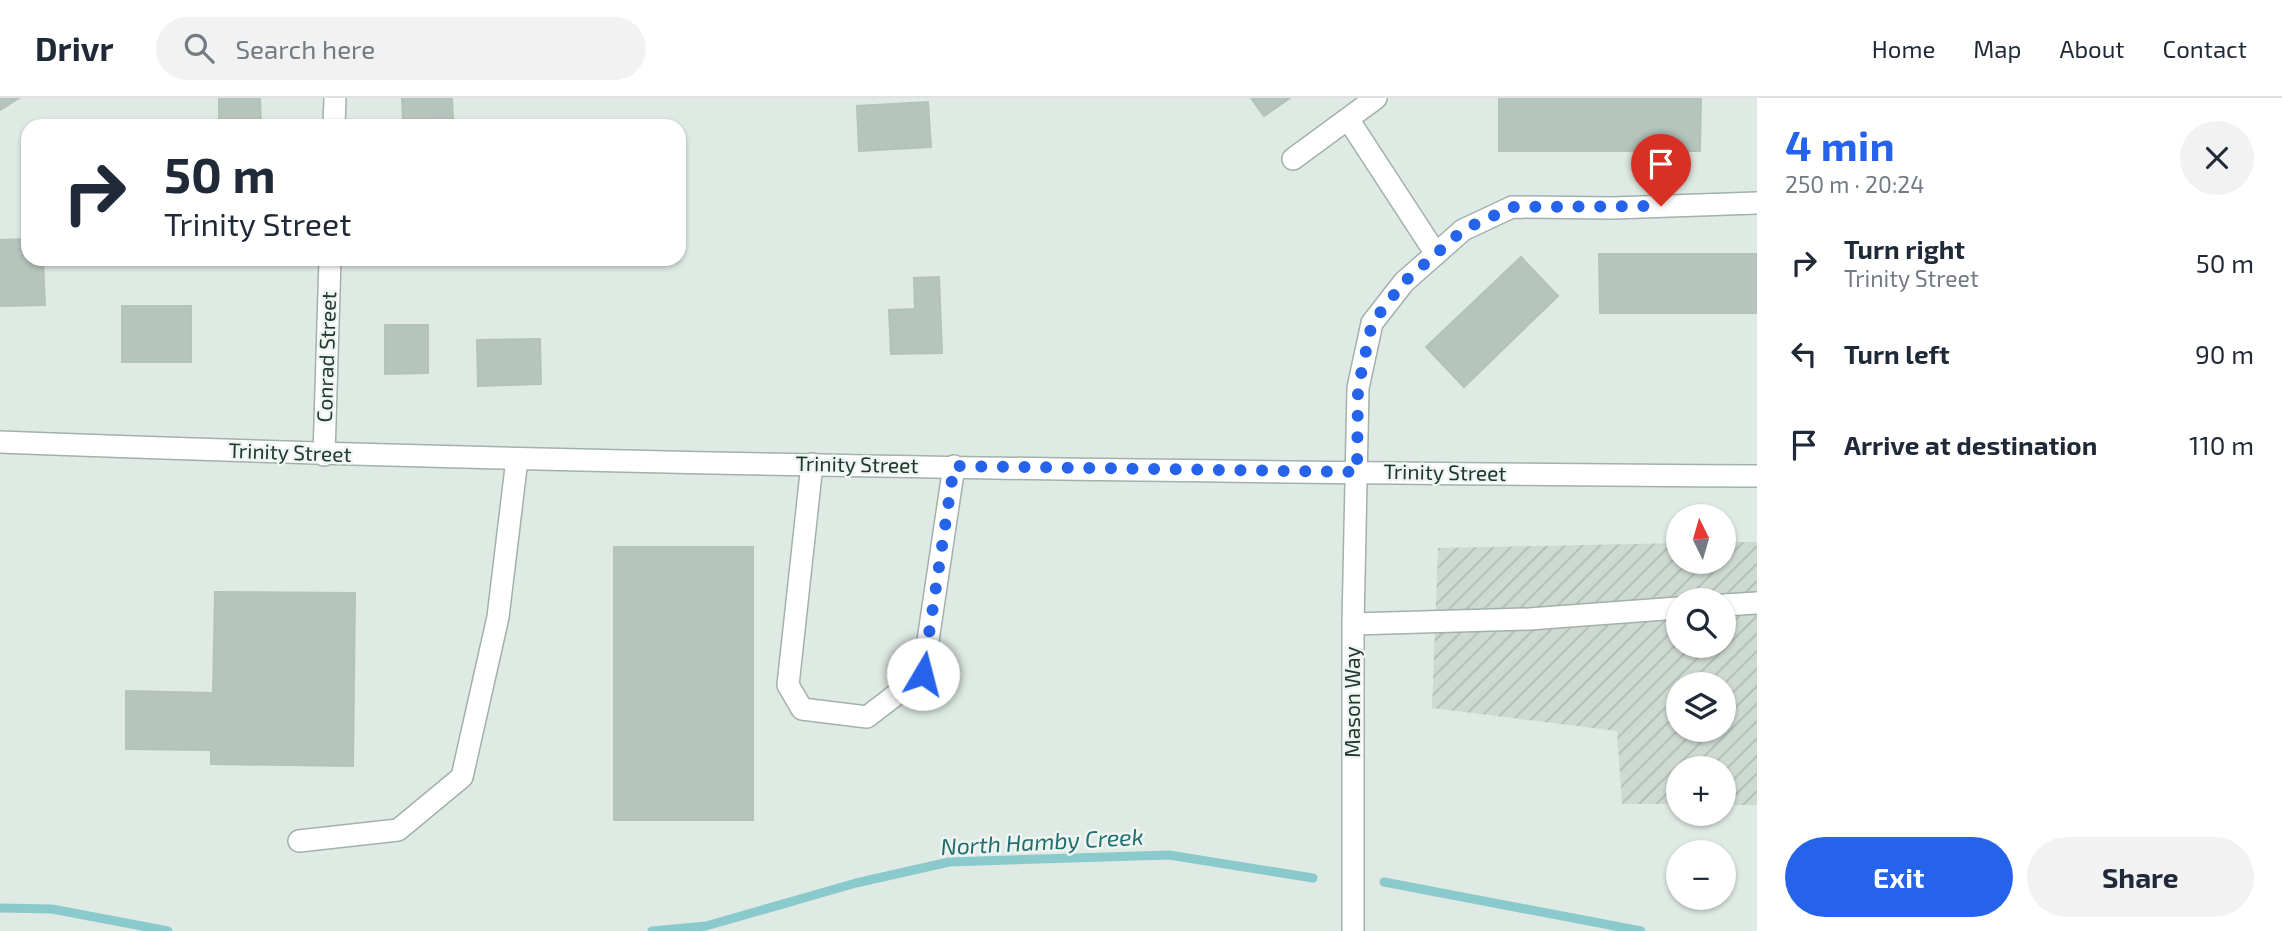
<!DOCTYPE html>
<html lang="en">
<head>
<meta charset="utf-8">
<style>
	:root { --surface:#fff; --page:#f2f2f3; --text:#1f2937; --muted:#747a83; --line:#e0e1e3; --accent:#2563eb }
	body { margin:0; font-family:"Exo 2",sans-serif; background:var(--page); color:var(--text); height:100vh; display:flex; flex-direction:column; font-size:26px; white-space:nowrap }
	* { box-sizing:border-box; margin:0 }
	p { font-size:23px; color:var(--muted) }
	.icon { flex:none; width:38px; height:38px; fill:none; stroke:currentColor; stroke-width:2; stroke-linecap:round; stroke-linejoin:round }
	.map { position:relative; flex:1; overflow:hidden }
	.drawer { display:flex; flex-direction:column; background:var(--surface); width:525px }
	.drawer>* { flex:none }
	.top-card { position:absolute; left:21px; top:21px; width:665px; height:147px; border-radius:21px; box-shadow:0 2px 5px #0004; background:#fff; color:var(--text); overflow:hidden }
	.needle { width:46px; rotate:355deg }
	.controls { position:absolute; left:1666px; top:406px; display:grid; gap:14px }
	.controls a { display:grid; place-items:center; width:70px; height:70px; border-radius:50%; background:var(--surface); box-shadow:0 2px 5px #0004; font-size:35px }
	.pin { position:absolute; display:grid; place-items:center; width:60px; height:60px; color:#fff; margin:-72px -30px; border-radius:50% 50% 50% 0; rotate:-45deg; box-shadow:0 0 7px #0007 }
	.pin .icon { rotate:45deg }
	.me { position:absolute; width:77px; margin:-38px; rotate:8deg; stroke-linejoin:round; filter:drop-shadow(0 0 5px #0008) }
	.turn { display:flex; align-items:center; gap:24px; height:147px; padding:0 28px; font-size:32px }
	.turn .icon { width:91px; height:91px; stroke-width:2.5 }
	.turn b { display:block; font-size:49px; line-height:60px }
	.round { display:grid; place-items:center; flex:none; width:74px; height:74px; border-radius:37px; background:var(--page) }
	.head { display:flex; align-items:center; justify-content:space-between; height:119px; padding:0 28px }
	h1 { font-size:42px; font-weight:700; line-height:52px; color:var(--accent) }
	.action { display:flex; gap:14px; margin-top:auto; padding:14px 28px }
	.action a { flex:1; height:80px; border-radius:42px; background:var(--accent); color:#fff; font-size:28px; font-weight:700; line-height:80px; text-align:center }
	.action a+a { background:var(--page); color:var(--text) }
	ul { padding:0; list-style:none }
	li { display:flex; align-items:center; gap:21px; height:91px; padding:0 28px }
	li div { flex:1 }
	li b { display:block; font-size:26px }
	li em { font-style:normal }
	header { display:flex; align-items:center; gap:42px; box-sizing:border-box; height:98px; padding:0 35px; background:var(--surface); border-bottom:2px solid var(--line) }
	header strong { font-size:33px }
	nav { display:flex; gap:38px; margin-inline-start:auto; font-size:24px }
	.search { width:490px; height:63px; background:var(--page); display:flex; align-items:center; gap:18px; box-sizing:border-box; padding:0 24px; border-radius:38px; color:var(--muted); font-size:26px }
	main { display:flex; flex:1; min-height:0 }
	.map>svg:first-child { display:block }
	.industrial { fill:url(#industrial-furrows); fill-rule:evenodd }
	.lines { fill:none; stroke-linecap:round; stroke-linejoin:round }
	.stream { stroke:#8acacc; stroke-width:9 }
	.building { fill:#b5c4bc; stroke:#b2c3ba; stroke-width:2 }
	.minor-casing { stroke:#a2b1aa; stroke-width:24 }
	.minor { stroke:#fff; stroke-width:21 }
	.route { stroke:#2563eb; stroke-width:12; stroke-dasharray:0 21.6 }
	.labels { text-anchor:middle; stroke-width:5; stroke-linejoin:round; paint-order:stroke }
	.street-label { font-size:21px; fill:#21382f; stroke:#eff6f2 }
	.water-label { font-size:23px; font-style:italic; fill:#206d70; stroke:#eff6f2 }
</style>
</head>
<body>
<header>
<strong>Drivr</strong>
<div class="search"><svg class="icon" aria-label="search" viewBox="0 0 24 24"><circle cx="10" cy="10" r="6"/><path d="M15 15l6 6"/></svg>Search here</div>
<nav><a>Home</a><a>Map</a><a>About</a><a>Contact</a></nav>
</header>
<main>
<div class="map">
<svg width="1757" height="833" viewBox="0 0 1757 833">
	<defs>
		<pattern id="industrial-furrows" width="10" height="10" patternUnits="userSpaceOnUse" patternTransform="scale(1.75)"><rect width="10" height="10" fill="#ced9d2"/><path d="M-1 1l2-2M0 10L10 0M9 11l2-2" fill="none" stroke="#b1bbb5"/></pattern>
	</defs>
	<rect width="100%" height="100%" fill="#dfeae4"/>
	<path class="industrial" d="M 1724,444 L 1757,444 L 1757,707 L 1724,707 L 1724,670 L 1678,670 L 1678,706 L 1622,706 L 1617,633 L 1432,610 L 1438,450 L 1678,445 L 1678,464 L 1724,464 ZM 1678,502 L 1724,502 L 1724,548 L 1678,548 ZM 1678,586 L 1724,586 L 1724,632 L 1678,632 Z"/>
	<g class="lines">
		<g class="stream">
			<polyline points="1384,784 1641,833"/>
			<polyline points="0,810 52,811 168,833"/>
			<polyline points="652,833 706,828 856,785 949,764 1169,757 1313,780"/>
		</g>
	</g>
	<g class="building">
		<polygon points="0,0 19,0 0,12"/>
		<polygon points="219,0 260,0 261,26 219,27"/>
		<polygon points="402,0 452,0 453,21 403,23"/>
		<polygon points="1251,0 1290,0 1264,18"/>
		<polygon points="1499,0 1701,0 1700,53 1499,53"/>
		<polygon points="928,4 931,49 859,53 857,8"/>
		<polygon points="28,141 28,161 43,161 45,207 0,208 0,142"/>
		<polygon points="1599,156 1757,156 1757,215 1600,215"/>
		<polygon points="1521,159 1558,198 1464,289 1426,249"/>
		<polygon points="939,179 942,255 891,256 889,212 915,211 914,180"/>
		<rect x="122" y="208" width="69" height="56"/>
		<polygon points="385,227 428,227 428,275 385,276"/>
		<polygon points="540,241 541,286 478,288 477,242"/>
		<rect x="614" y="449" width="139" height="273"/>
		<polygon points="215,494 355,495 353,668 211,666 211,652 126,651 126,593 213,595"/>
	</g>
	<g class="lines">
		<defs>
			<g id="minor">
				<polyline points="1348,21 1436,156"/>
				<polyline points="334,28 335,0"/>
				<polyline points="1293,61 1376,0"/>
				<path d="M 0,344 C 585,367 1171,374 1757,378"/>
				<polyline points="324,357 330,161"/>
				<polyline points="812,366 788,587 802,611 867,619 923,576 954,368"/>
				<polyline points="1724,507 1757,505"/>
				<polyline points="1353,526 1529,521 1678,510"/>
				<polyline points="299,743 398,732 462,679 498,519 517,361"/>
				<polyline points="1353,833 1353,526 1358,290 1372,225 1404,184 1463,132 1512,109 1613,110 1757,105"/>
			</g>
		</defs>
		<use href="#minor" class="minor-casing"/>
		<use href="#minor" class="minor"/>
	</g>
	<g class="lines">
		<polyline class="route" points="923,576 954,368 1357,374 1358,290 1372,225 1404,184 1463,132 1512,109 1661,108"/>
	</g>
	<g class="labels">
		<g class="street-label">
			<text transform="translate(327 259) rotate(-88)" y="7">Conrad Street</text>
			<text transform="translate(290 355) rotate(2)" y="7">Trinity Street</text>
			<text transform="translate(857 367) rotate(1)" y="7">Trinity Street</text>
			<text transform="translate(1445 375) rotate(1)" y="7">Trinity Street</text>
			<text transform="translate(1353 604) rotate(-90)" y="7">Mason Way</text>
		</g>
		<g class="water-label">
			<text transform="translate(1042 744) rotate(-3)" y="8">North Hamby Creek</text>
		</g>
	</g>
</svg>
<div class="controls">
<a><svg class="needle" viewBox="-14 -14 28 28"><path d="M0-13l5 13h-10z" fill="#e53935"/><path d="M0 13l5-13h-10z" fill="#747a83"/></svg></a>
<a><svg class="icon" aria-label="search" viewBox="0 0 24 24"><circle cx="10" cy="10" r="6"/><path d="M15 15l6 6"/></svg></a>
<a><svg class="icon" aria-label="layers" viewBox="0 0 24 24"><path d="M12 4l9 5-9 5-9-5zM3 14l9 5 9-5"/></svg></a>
<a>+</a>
<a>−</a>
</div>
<div class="pin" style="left:1661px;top:108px;background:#d93025"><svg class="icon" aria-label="arrive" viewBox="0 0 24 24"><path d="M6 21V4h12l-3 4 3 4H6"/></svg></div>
<svg class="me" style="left:923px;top:576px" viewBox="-20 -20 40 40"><circle r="19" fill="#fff"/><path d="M0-13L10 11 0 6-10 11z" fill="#2563eb"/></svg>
<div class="top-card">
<div class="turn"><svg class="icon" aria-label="right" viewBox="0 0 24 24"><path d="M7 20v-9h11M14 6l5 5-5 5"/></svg><div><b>50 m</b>Trinity Street</div></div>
</div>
</div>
<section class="drawer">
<div class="head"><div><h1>4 min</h1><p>250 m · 20:24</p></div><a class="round"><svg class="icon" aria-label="close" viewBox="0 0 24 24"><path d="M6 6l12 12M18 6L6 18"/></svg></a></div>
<ul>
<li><svg class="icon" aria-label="right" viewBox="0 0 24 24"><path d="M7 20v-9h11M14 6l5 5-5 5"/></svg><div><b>Turn right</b><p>Trinity Street</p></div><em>50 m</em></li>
<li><svg class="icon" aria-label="left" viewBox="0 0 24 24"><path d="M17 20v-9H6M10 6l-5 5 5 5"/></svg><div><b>Turn left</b></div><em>90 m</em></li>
<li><svg class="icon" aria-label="arrive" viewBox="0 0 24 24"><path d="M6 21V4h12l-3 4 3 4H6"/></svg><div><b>Arrive at destination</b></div><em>110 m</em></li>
</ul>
<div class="action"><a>Exit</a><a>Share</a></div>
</section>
</main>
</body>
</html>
